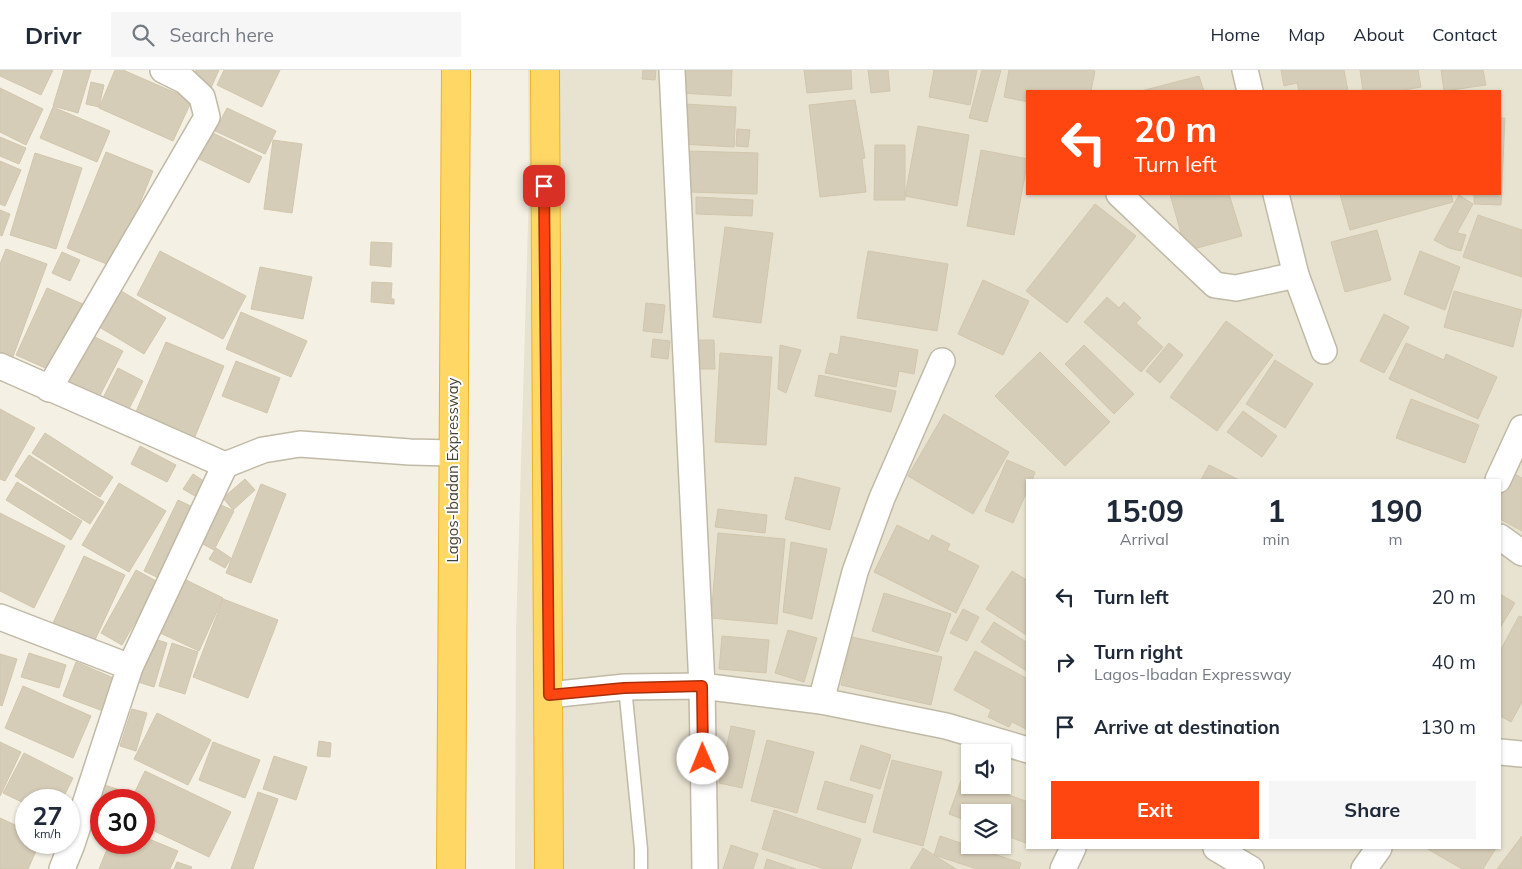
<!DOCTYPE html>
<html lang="en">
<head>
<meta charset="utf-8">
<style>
	:root { --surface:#fff; --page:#f6f6f7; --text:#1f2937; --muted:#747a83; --line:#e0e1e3; --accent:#ff4610 }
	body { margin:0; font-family:Mulish,sans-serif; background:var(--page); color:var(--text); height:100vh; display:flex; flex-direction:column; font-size:19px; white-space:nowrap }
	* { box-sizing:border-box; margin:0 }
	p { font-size:16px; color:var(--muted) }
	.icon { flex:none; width:28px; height:28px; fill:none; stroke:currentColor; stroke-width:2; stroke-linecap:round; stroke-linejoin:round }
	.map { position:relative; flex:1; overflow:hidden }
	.details { position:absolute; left:1026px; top:409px; width:475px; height:370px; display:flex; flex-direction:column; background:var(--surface); border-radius:0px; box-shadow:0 1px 4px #0004 }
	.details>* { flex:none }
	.top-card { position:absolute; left:1026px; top:20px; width:475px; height:105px; border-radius:0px; box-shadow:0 1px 4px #0004; background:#ff4610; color:#fff; overflow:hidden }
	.fabs { position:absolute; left:961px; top:674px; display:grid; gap:10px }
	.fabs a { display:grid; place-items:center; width:50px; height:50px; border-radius:0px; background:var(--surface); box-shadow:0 1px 4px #0004; font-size:25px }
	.speed { position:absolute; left:15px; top:719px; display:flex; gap:10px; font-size:25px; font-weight:700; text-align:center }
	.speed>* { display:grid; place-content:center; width:65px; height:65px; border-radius:50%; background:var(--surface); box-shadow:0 1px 4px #0004; line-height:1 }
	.speed small { font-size:12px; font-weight:400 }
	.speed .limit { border:8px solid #d22; background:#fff; color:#111 }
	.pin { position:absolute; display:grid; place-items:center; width:42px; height:42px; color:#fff; margin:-21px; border-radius:10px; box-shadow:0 2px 8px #0006 }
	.me { position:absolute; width:55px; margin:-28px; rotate:359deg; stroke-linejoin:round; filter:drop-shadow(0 0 4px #0008) }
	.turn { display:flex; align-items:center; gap:18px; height:105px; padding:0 25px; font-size:22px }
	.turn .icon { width:65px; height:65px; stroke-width:2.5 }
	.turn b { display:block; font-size:35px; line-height:42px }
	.eta { display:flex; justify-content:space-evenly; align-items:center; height:85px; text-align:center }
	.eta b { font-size:30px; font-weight:700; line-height:35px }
	.cta { display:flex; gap:10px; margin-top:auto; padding:10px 25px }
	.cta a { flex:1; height:58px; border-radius:0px; background:var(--accent); color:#fff; font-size:20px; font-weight:700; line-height:58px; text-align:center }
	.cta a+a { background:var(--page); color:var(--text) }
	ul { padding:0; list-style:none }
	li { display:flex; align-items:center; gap:15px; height:65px; padding:0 25px }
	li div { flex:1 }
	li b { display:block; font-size:19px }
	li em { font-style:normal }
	header { display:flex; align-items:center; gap:30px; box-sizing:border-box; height:70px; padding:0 25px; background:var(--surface); border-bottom:1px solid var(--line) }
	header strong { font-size:24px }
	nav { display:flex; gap:28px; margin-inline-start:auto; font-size:18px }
	.search { width:350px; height:45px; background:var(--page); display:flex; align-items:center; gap:12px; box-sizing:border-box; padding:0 18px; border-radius:0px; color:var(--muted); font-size:19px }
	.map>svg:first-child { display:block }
	.residential { fill:#e8e3d1; fill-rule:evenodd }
	.building { fill:#d6cdb8; stroke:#d2c6ab }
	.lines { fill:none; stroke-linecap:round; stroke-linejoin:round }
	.service-casing { stroke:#c0b9a6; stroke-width:15 }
	.minor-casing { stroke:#c0b9a6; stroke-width:28 }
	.motorway-casing { stroke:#ecb225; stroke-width:30 }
	.service { stroke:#fff; stroke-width:12 }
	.minor { stroke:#fff; stroke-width:25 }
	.motorway { stroke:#ffd764; stroke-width:28 }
	.route-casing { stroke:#a62e0a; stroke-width:12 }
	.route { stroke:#ff4610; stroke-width:9 }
	.labels { text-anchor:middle; stroke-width:4; stroke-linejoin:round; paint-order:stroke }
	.street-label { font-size:15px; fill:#464033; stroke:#fff }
</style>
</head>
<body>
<header>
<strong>Drivr</strong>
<div class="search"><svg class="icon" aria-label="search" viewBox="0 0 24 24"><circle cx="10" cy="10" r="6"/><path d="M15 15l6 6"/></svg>Search here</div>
<nav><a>Home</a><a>Map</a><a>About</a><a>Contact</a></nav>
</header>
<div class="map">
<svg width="1522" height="799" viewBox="0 0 1522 799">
	<rect width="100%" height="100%" fill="#f4f0e4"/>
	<path class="residential" d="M 528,0 L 1522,0 L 1522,799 L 515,799 L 516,562 L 529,120 ZM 1028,21 L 1500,21 L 1500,124 L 1028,124 ZM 1028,410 L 1500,410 L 1500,778 L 1028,778 ZM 970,682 L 1002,682 L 1002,715 L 970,715 ZM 970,742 L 1002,742 L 1002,775 L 970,775 Z"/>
	<g class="building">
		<polygon points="0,0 53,0 41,25 0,6"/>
		<polygon points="64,0 91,0 78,43 53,36"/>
		<polygon points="115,0 123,0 192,30 173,71 99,38"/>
		<polygon points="196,0 219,0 210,20 191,12"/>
		<polygon points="224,0 280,0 262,37 217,15"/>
		<polygon points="643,0 656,0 655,10 642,9"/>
		<polygon points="681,0 732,0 731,26 680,23"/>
		<polygon points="804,0 851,0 852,19 807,23"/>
		<polygon points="868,0 888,0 890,21 871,23"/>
		<polygon points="934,0 977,0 970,35 929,27"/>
		<polygon points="982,0 1001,0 987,52 969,48"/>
		<polygon points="1009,0 1092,0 1095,1 1091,21 1028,21 1028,32 1004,27"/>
		<polygon points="1281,0 1344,0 1348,21 1299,21 1297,13 1284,16"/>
		<polygon points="1360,0 1418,0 1421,17 1399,21 1363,21"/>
		<polygon points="1441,0 1483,0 1486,15 1444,21"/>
		<polygon points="1199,6 1204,21 1141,21"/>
		<polygon points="91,12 104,15 99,37 86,34"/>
		<polygon points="0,18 43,39 26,75 0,62"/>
		<polygon points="855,30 865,88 862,89 866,122 820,127 809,35"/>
		<polygon points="684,34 736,37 734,77 681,74"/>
		<polygon points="53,37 110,61 97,92 40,68"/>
		<polygon points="227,38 276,61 265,84 215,61"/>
		<polygon points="1500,48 1505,48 1501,135 1474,134 1474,125 1465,124 1500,124"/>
		<polygon points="918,56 969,65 957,136 905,126"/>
		<polygon points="737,59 750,60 748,77 736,76"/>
		<polygon points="213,63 262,87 249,113 199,89"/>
		<polygon points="0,67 26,78 19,94 0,86"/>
		<polygon points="273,70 302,74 292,143 264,139"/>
		<polygon points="875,75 905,75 905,130 874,130"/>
		<polygon points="981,80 1028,89 1014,165 967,156"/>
		<polygon points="688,81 758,83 757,124 687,122"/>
		<polygon points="106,82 153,101 114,197 67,178"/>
		<polygon points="35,83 82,98 56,179 10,165"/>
		<polygon points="0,91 21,100 5,136 0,134"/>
		<polygon points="1170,124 1229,124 1242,166 1186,181"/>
		<polygon points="1340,124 1451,124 1453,132 1350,160"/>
		<polygon points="1459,125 1473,134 1457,163 1466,165 1461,181 1449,178 1434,170"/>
		<polygon points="696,127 753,130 752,146 696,144"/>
		<polygon points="1095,134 1136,166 1067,253 1026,221"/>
		<polygon points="0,140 10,144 2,166 0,165"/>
		<polygon points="1478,145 1522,160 1522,207 1463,187"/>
		<polygon points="725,157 773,163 761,253 713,247"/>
		<polygon points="1377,160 1391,210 1345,222 1331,172"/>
		<polygon points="371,172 392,173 391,197 370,195"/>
		<polygon points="6,179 47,194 11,292 0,288 0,194"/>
		<polygon points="160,181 246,226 223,269 137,225"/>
		<polygon points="868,181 948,194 937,261 857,248"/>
		<polygon points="1420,181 1460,197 1445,240 1404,224"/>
		<polygon points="62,182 80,190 70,211 52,203"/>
		<polygon points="260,197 312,207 303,249 251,239"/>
		<polygon points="983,210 1029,231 1003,285 958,264"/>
		<polygon points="372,212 392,213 391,229 394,229 394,234 371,232"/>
		<polygon points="47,218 83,234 52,301 16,285"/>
		<polygon points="118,219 166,248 144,284 96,255"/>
		<polygon points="1454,221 1522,240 1513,277 1444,257"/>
		<polygon points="1107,227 1119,238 1124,232 1141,248 1136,253 1163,277 1141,302 1084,252"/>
		<polygon points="646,233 665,235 662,263 643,261"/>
		<polygon points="241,242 307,271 291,307 226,279"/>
		<polygon points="1384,244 1409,257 1384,303 1360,291"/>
		<polygon points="1226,251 1273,285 1217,361 1170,327"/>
		<polygon points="85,262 123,281 98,329 60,310"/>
		<polygon points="841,266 918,280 914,304 899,301 896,317 825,303 830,283 838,285"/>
		<polygon points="653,269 670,271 668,289 651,287"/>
		<polygon points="692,270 714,270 715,299 692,299"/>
		<polygon points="166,272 224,296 194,369 135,344"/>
		<polygon points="1169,273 1183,285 1160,313 1146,301"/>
		<polygon points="1406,273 1444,290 1446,284 1497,307 1478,349 1389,309"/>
		<polygon points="780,275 801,280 786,323 778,319"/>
		<polygon points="1084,275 1134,324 1114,344 1065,294"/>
		<polygon points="1040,282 1110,352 1065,396 995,326"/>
		<polygon points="720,283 772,287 766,375 715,372"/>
		<polygon points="1275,290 1313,314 1285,358 1246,334"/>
		<polygon points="236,291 280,308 267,343 222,326"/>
		<polygon points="118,298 143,311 125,347 100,334"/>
		<polygon points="819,305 896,321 891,342 815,326"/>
		<polygon points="1411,329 1479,355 1465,393 1396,368"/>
		<polygon points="0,339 35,358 5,411 0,409"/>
		<polygon points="1243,341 1277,366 1262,387 1227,362"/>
		<polygon points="944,344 1009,382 973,444 908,406"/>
		<polygon points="45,363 113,407 100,427 32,383"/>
		<polygon points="140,376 176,395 167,412 131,394"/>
		<polygon points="29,385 104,432 90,454 15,406"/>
		<polygon points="1007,390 1035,402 1032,410 1028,410 1028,419 1013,453 985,441"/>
		<polygon points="1209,395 1239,410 1201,410"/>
		<polygon points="1513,403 1522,408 1522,461 1500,449 1500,427"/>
		<polygon points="193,404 210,415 200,429 183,419"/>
		<polygon points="795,407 840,418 830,460 785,449"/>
		<polygon points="245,409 255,420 233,440 223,428"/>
		<polygon points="17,412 82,451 71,470 6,430"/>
		<polygon points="119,413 166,441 129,502 82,475"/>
		<polygon points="261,414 286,424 251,513 226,503"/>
		<polygon points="178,430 197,439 163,510 144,501"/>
		<polygon points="217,433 234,441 214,480 197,471"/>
		<polygon points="718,439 767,445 765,463 715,457"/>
		<polygon points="0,443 65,476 34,538 0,521"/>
		<polygon points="897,455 929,471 932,465 950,474 947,480 979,496 956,543 874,502"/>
		<polygon points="718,463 785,469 777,554 711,548"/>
		<polygon points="791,472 827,479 812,549 783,542"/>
		<polygon points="216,478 231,488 225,498 209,489"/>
		<polygon points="84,486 125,505 94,572 53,553"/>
		<polygon points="136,500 158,512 122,575 101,563"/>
		<polygon points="1012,501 1028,511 1028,566 986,539"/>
		<polygon points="184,509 223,528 199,581 158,562"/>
		<polygon points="884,523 951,544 938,582 872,561"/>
		<polygon points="1500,524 1515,533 1500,558"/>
		<polygon points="223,529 278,550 248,628 193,607"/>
		<polygon points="963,539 979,547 967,571 950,563"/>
		<polygon points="1519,546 1522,547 1522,632 1511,652 1500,646 1500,581"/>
		<polygon points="994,552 1028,573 1028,602 981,572"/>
		<polygon points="788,560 817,568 804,612 775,603"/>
		<polygon points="722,566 769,570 766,603 719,599"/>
		<polygon points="148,567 167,573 154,617 135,611"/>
		<polygon points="852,567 942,587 931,635 841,615"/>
		<polygon points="172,573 198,582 185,624 159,616"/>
		<polygon points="975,581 1028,609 1028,660 1012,652 1009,657 988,647 991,640 954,620"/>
		<polygon points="29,583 66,595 59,618 21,607"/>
		<polygon points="0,584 17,589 2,636 0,635"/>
		<polygon points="76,592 116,609 103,641 63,626"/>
		<polygon points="23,616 91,646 73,688 5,658"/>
		<polygon points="132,639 147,643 136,681 120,676"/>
		<polygon points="157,643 211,670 188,715 134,689"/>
		<polygon points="731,656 755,661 742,718 719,713"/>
		<polygon points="767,670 814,682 797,743 751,731"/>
		<polygon points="319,671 331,673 330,687 317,686"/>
		<polygon points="0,672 21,682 0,726"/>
		<polygon points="213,672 260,690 245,728 199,710"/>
		<polygon points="861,675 891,685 880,719 850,710"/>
		<polygon points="24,683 73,708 62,730 26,730 26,734 3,723"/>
		<polygon points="274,686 307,697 296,730 263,719"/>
		<polygon points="892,690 942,702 923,776 873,762"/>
		<polygon points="145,701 231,742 209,787 144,756 144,730 131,730"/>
		<polygon points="962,708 970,710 970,715 982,715 1028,732 1028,774 1002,764 1002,742 970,742 970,752 949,744"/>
		<polygon points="825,711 873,725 865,753 817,739"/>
		<polygon points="102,714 122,721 119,730 101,730 101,765 85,758"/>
		<polygon points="258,722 278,729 253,799 231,799"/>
		<polygon points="774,740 861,769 851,799 825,799 762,779"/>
		<polygon points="0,748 26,760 26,772 40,772 28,799 0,799"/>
		<polygon points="940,766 1021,793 1019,799 977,799 934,785"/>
		<polygon points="1522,766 1522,799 1497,799"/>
		<polygon points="144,767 178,781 170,799 99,799 110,772 144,772"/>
		<polygon points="731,775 758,784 753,799 723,799"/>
		<polygon points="923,778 956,799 910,799"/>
		<polygon points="1426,778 1496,778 1483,799 1462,799"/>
		<polygon points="767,789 796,799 764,799"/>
		<polygon points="177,792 192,797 191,799 174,799"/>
	</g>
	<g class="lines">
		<defs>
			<polyline id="service" points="625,617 641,779 641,799"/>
			<g id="minor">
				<polyline points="672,0 702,616 705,799"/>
				<polyline points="1245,0 1250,21"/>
				<polyline points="1119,124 1215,215 1236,218 1296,205"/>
				<polyline points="1276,124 1296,205 1324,281"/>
				<polyline points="0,296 225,395"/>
				<polyline points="49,319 207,47 202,27 185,11 163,0"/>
				<polyline points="1498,410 1522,358"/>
				<polyline points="1500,467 1522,483"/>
				<polyline points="0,547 130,597"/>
				<polyline points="549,625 625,617 702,616 821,631 946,656 1028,680"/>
				<polyline points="821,631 855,502 882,428 942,291"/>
				<polyline points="1500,682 1522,684"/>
				<polyline points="1216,778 1251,799"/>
				<polyline points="62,799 72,774 130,597 225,395 263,380 300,374 410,382 453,383"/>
				<polyline points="1063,799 1073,778"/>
				<polyline points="1364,799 1379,778"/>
			</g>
			<g id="motorway">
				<polyline points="545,0 549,799"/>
				<polyline points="451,799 456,0"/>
			</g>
		</defs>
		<use href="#service" class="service-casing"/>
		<use href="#minor" class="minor-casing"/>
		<use href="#motorway" class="motorway-casing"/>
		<use href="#service" class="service"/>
		<use href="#minor" class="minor"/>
		<use href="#motorway" class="motorway"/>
	</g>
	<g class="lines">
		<defs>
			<polyline id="route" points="544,116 549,625 624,618 702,616 703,689"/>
		</defs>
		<use href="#route" class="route-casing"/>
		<use href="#route" class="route"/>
	</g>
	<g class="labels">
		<g class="street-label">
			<text transform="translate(453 400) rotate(-90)" y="5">Lagos-Ibadan Expressway</text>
		</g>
	</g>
</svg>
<div class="fabs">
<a><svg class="icon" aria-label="sound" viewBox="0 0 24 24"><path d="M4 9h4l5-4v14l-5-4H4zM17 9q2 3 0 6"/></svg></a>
<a><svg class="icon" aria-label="layers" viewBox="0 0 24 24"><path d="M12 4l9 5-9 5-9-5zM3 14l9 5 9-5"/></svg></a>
</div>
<div class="speed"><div>27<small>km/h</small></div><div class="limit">30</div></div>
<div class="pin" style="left:544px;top:116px;background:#d93025"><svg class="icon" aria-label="arrive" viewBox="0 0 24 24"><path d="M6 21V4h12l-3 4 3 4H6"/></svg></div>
<svg class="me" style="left:703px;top:689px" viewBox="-20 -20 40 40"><circle r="19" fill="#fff"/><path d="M0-13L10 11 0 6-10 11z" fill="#ff4610"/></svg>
<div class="top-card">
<div class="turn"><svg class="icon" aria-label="left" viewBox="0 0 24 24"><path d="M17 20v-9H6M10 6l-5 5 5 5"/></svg><div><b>20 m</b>Turn left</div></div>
</div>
<section class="details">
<div class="eta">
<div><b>15:09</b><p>Arrival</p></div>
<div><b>1</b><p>min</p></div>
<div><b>190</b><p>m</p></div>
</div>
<ul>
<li><svg class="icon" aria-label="left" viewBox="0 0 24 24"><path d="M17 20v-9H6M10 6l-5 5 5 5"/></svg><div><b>Turn left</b></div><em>20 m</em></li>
<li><svg class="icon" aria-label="right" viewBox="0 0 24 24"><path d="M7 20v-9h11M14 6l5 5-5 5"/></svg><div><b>Turn right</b><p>Lagos-Ibadan Expressway</p></div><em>40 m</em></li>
<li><svg class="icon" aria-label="arrive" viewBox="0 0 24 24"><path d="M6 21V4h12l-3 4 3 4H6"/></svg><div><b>Arrive at destination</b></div><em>130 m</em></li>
</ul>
<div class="cta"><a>Exit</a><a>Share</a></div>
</section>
</div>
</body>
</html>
